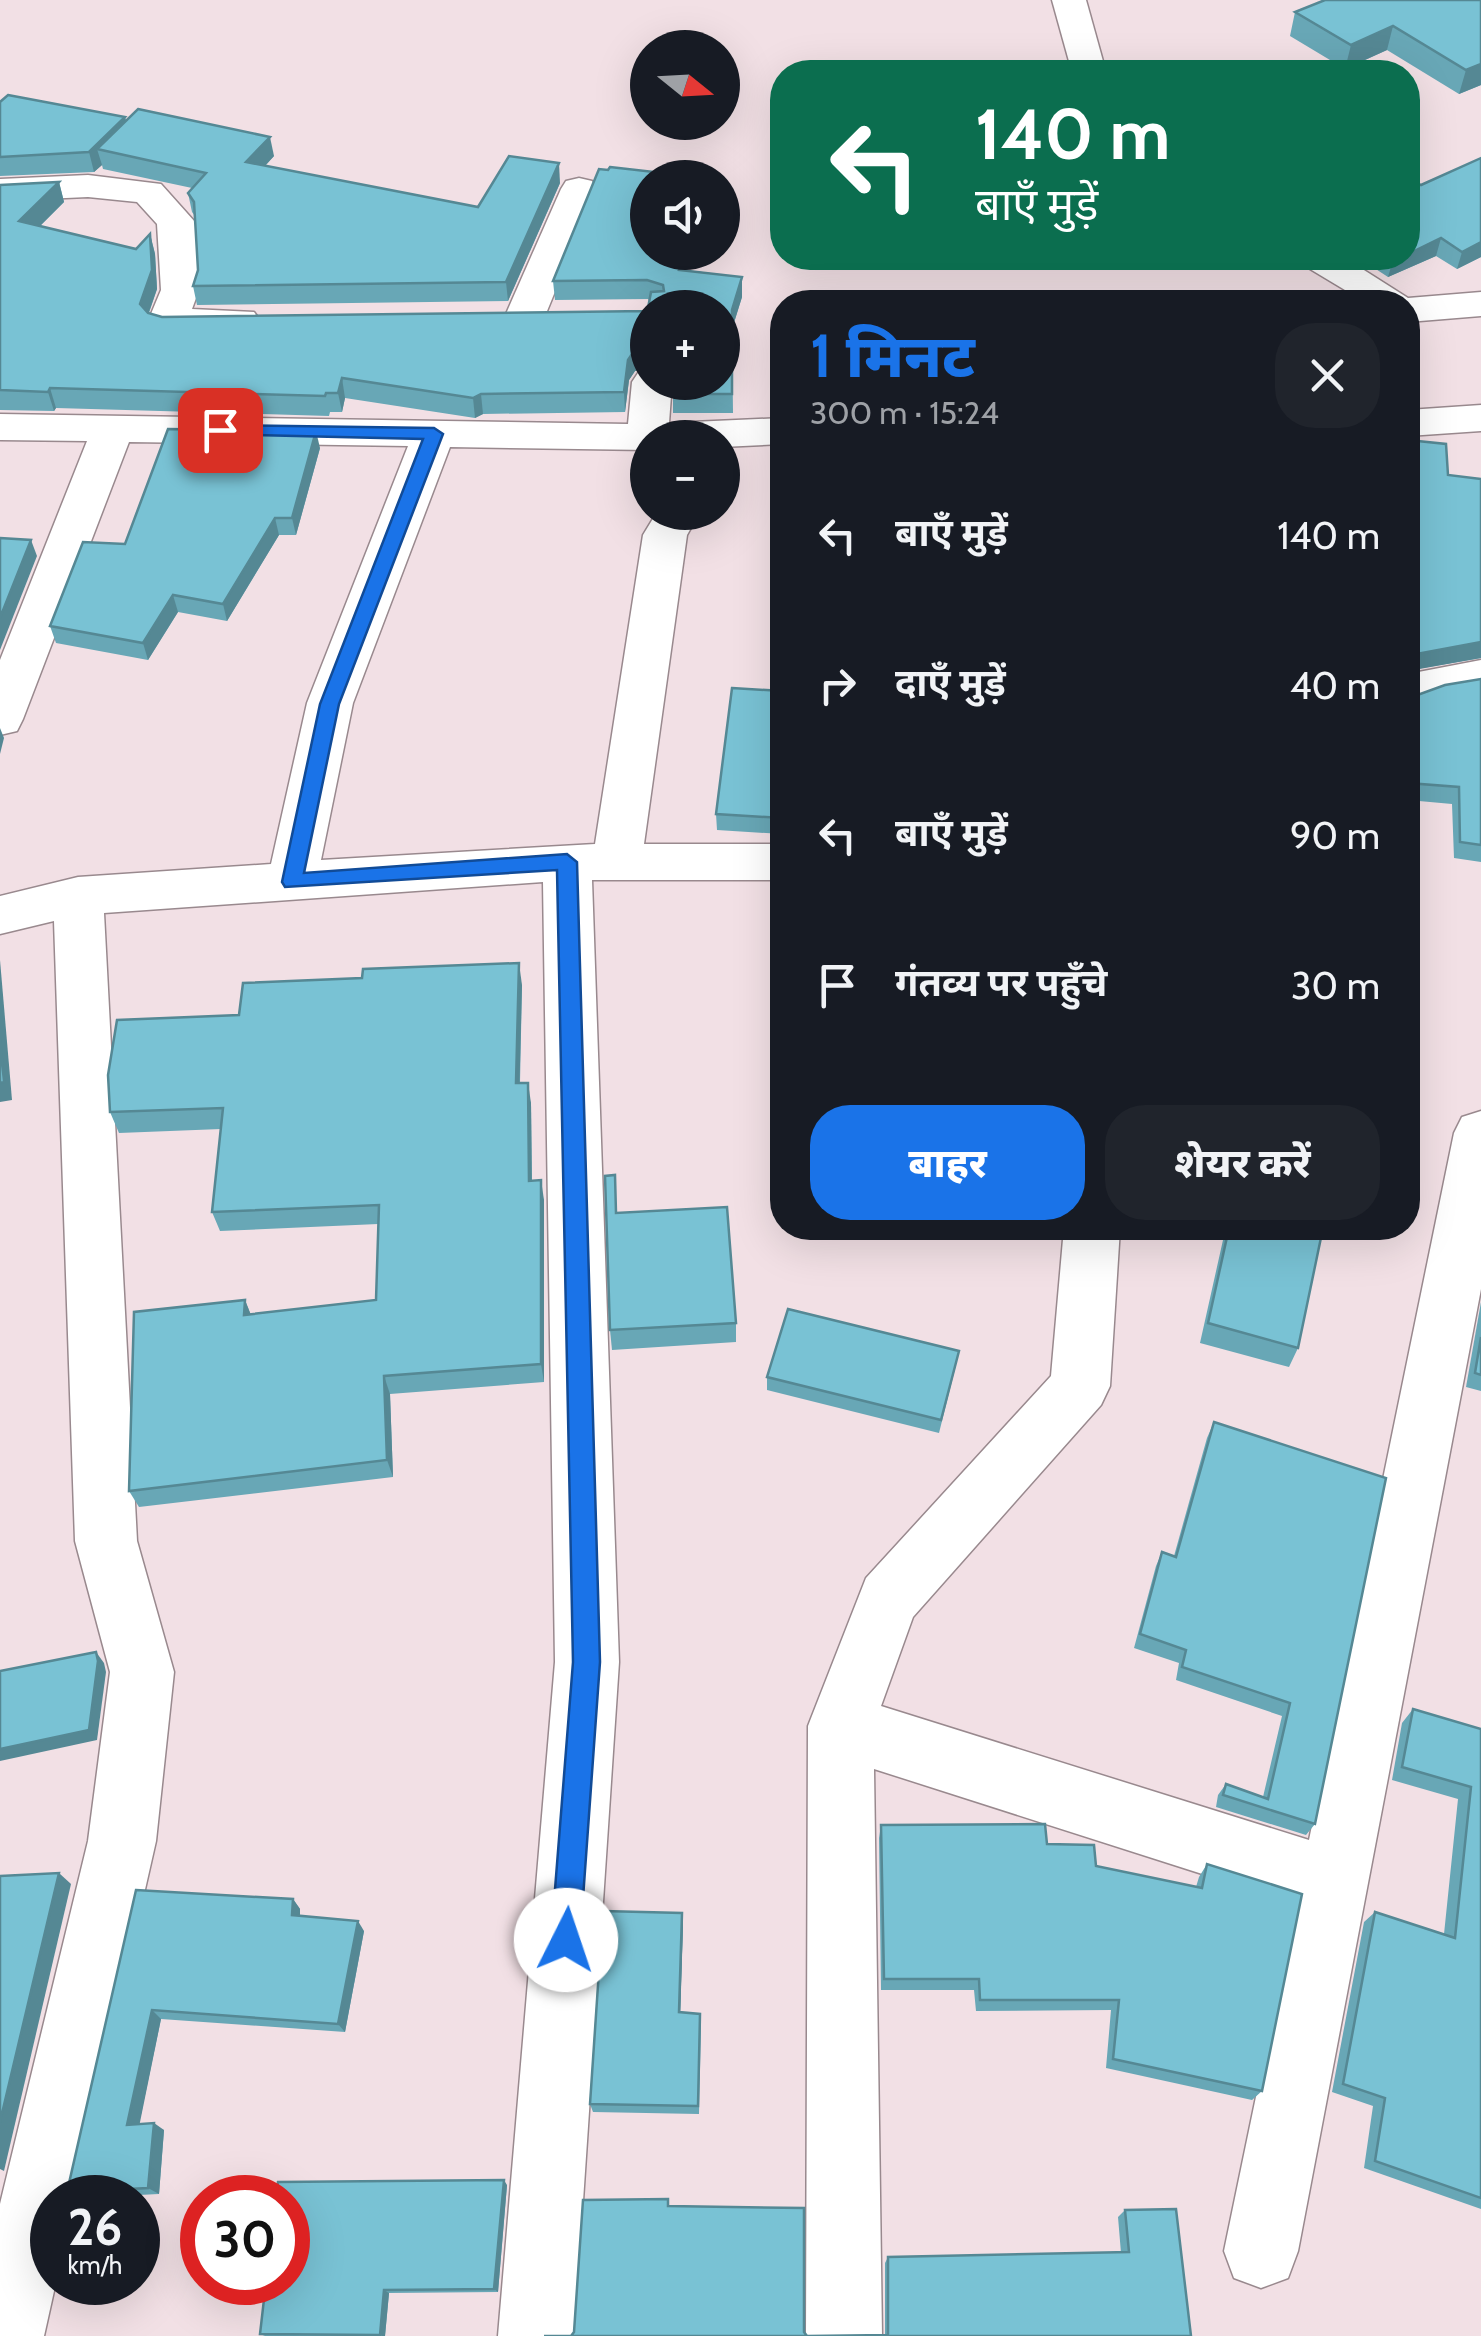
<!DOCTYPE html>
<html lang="hi">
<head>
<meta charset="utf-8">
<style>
	:root { --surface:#171b24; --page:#20242c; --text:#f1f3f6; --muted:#9ea1a6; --accent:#1a73e8 }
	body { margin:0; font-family:Cabin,"Noto Sans Devanagari",sans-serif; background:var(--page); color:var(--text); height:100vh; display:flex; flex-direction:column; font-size:38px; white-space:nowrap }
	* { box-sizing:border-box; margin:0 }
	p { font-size:32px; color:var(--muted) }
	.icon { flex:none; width:55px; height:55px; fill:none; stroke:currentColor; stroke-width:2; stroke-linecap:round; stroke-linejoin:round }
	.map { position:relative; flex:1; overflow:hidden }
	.side { position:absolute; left:770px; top:290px; width:650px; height:950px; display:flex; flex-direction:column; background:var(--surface); border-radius:40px; box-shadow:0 10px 40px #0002 }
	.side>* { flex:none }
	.guide { position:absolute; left:770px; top:60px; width:650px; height:210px; border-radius:40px; box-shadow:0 10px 40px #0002; background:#0b6e4f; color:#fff; overflow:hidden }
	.needle { width:65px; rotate:108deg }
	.fabs { position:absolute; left:630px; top:30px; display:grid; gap:20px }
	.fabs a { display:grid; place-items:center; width:110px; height:110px; border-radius:50%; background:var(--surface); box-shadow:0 10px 40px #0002; font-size:50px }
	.speed { position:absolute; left:30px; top:2175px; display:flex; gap:20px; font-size:50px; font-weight:700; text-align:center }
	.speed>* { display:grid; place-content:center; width:130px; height:130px; border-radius:50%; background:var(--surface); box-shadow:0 10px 40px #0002; line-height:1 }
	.speed small { font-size:25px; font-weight:400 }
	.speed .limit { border:15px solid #d22; background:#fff; color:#111 }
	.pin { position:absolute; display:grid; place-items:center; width:85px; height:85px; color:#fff; margin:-42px; border-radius:20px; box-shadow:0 5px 15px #0006 }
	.me { position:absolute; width:110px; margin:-55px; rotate:4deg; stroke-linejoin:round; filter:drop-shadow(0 0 8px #0008) }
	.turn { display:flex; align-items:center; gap:35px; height:210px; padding:0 40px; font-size:45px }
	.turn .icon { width:130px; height:130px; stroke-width:2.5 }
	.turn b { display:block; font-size:70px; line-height:85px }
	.round { display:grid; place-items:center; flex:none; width:105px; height:105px; border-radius:40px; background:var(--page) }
	.overview { display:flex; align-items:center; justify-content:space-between; height:170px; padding:0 40px }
	h1 { font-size:60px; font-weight:800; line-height:75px; color:var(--accent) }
	.cta { display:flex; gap:20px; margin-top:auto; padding:20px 40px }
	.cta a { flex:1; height:115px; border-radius:40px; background:var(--accent); color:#fff; font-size:40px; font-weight:800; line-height:115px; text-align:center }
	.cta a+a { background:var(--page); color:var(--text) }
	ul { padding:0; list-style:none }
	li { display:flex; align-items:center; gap:30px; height:150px; padding:0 40px }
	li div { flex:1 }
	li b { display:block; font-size:38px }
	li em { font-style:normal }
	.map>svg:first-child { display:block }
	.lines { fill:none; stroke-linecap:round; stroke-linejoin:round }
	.street-casing { stroke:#99898e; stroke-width:3 }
	.street { fill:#fff; fill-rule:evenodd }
	.wall { fill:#68a7b6 }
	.shaded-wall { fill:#558894 }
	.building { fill:#79c2d4; stroke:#558894; stroke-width:2.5 }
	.route { fill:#1a73e8; stroke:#114b97; stroke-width:2.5 }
</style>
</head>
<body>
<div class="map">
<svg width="1481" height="2336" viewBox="0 0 1481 2336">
	<rect width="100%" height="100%" fill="#f2e0e5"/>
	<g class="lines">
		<defs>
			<g id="street">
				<polygon points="1052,0 1086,0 1106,72 1072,72"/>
				<polygon points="88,175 161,184 195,222 199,290 192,309 254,312 260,320 254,328 168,333 154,329 148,321 161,290 157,224 137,202 88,197 0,201 0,179"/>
				<polygon points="579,178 592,181 597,189 545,316 539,324 525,328 511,324 505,316 561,189 566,181"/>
				<polygon points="1300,258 1345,258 1408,298 1481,292 1481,316 1408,322 1408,302 1365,302 1305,266"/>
				<polygon points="648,371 648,382 672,382 669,423 782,418 782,444 722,447 722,438 648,438 648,450 450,447 353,703 321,860 595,844 643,535 657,512 700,512 687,535 644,844 782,844 782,880 592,880 619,1662 574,2336 498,2336 555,1662 543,882 104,913 137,1541 174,1672 156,1841 75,2198 52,2198 52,2282 56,2282 44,2336 0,2336 0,2204 88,1841 110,1672 75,1541 54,921 0,934 0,896 78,877 271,864 307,703 408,446 129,442 23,719 17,731 0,735 0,660 87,441 0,440 0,414 628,424 632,382 638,373"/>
				<polygon points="1481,405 1481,431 1408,436 1408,410"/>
				<polygon points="1481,660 1481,692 1438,698 1408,710 1408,674"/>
				<polygon points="1481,1111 1481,1289 1298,2251 1288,2278 1261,2288 1234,2278 1224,2251 1296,1904 874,1769 882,2336 806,2336 808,1726 866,1578 1051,1376 1064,1228 1120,1228 1110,1386 1101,1405 913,1617 881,1706 1309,1840 1454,1133 1462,1117"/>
			</g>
		</defs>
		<use href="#street" class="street-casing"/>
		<use href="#street" class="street"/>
	</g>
	<g class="wall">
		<polygon points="1481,0 1481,85 1459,94 1387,50 1345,69 1290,36 1295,12"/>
		<polygon points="0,102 125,117 126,121 274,156 265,166 478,207 560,183 508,301 197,305 193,286 198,270 195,216 192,212 188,193 192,188 103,169 102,165 94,172 0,176"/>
		<polygon points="610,167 672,174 672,178 648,178 648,252 694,252 687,270 742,277 742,297 732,329 733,413 673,413 673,382 722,382 722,308 648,308 649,300 648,299 555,300 553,281 599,169 608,170"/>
		<polygon points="59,182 64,202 40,226 136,249 150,234 155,254 157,289 149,313 162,317 647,311 648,310 648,368 635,371 629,380 625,412 483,414 475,418 345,398 342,412 330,412 329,416 56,408 54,411 0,410 0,185"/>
		<polygon points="1408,186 1481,257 1457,269 1436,256 1388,277 1359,258 1408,258"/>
		<polygon points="1408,440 1448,475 1481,479 1481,658 1411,670 1412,697 1481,679 1481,862 1454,858 1452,804 1408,800"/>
		<polygon points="320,448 296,535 279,535 227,621 178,612 148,660 56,643 50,626 125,544"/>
		<polygon points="782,691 782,834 717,830 716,814"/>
		<polygon points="522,985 520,1083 531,1103 532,1181 544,1200 544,1382 390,1394 393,1477 139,1507 129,1491 245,1300 251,1315 376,1300 378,1224 220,1231 212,1212 221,1129 119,1133 110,1112 239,1015"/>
		<polygon points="617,1213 736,1323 736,1342 612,1350 610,1330"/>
		<polygon points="1174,1228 1323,1228 1298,1348 1289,1367 1200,1343 1223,1240"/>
		<polygon points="1481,1302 1481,1391 1466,1387"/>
		<polygon points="956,1365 939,1433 767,1390 767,1377"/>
		<polygon points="1214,1422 1386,1478 1315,1824 1306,1835 1216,1807 1218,1795 1226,1784 1263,1797 1282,1716 1176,1680 1179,1663 1134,1648 1156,1566 1162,1552 1174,1556 1207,1438"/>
		<polygon points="1413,1709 1481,1729 1481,2209 1364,2168 1373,2106 1332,2092 1364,1922 1375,1912 1444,1934 1458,1799 1392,1780 1402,1723"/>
		<polygon points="881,1825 1047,1844 1096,1866 1196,1887 1199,1877 1207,1864 1262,2091 1252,2100 1106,2068 1111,2010 976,2011 974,1990 881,1990 879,1838"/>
		<polygon points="136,1890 293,1899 300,1909 300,1916 364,1931 345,2032 161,2019 139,2124 164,2130 159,2194 78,2198 67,2192"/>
		<polygon points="682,1913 683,1925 680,2012 701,2024 699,2114 593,2112 590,2104"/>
		<polygon points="507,2185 498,2292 389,2293 385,2336 265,2336 260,2334"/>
		<polygon points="669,2206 807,2336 885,2335 885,2263 888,2257 1121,2253 1118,2217 1125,2210 1191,2336 571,2336"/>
	</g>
	<g class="shaded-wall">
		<polygon points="1393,26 1387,50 1345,69 1351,45"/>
		<polygon points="1481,64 1481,85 1459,94 1466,70"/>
		<polygon points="125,117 130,136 97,149 102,165 94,172 89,152"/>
		<polygon points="270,137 274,156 250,182 246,162"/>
		<polygon points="559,163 560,183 508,301 506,282"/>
		<polygon points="59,182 64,202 25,241 19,221"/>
		<polygon points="150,234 155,254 157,289 145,323 140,304"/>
		<polygon points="1441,238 1436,256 1388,277 1393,260 1399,258 1408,258 1408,254"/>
		<polygon points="1481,242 1481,257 1457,269 1462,252"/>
		<polygon points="686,252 694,252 680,289 679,270"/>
		<polygon points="742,277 742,297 732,329 732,310"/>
		<polygon points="646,348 647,367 635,371 629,380 625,412 624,392 628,360 634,351"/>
		<polygon points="342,378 345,398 342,412 338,393"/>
		<polygon points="50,388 56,408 54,411 48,392"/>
		<polygon points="481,394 483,414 475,418 473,398"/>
		<polygon points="316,431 320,448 296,535 292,518"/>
		<polygon points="275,518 279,535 227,621 223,604"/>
		<polygon points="31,540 37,556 0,650 0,618"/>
		<polygon points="173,595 178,612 148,660 143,643"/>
		<polygon points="1481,642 1481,658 1408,671 1411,655"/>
		<polygon points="0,728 4,738 0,754"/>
		<polygon points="0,960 12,1100 0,1102"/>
		<polygon points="519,963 522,985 519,1104 516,1083"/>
		<polygon points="528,1083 531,1103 532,1201 529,1181"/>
		<polygon points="541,1180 544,1200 544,1382 541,1364"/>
		<polygon points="245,1300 252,1318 244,1315"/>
		<polygon points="384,1376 390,1394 393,1477 387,1460"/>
		<polygon points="96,1652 104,1663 106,1672 97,1740 0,1761 0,1749"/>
		<polygon points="59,1873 71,1884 4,2171 0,2169 0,2122"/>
		<polygon points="293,1899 300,1909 300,1925 292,1915"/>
		<polygon points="682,1913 683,1925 680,2022 679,2012"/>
		<polygon points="358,1921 364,1931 345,2032 338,2024"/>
		<polygon points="152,2010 161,2019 138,2132 127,2125"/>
		<polygon points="154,2123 164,2130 159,2194 148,2188"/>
		<polygon points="504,2180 507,2185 498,2292 494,2289"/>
		<polygon points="384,2290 389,2293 385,2336 382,2336 380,2335"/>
	</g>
	<g class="building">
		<polygon points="1325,0 1481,0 1481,64 1466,70 1393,26 1351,45 1295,12"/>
		<polygon points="8,95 125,117 89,152 0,157 0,102"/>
		<polygon points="138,109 270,137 246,162 478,207 509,156 559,163 506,282 193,286 198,270 194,202 188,193 206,173 97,149"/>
		<polygon points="1481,158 1481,242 1462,252 1441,238 1408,254 1408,186 1415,182 1421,185"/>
		<polygon points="610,167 672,174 671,178 648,178 648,252 686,252 679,270 742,277 732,310 732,394 673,394 673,382 722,382 722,308 648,308 651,292 664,291 663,285 647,280 553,281 599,169 608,170"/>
		<polygon points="59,182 19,221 136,249 150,234 152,270 140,304 148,313 162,317 647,311 648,310 648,350 646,348 634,351 628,360 624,392 481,394 473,398 342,378 338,393 326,393 325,396 50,388 48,392 0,390 0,185"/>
		<polygon points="168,429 316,431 292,518 275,518 223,604 173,595 143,643 50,626 83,542 125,544"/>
		<polygon points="1408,440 1446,444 1448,475 1481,479 1481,642 1411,655 1412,697 1445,685 1481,679 1481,845 1460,842 1459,787 1408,783"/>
		<polygon points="0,538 31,540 0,618"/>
		<polygon points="732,688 782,691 782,818 716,814"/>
		<polygon points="519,963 516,1083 528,1083 529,1181 541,1180 541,1364 384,1376 387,1460 129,1491 134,1312 245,1300 244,1315 376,1300 379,1205 212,1212 223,1108 110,1112 108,1075 117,1020 239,1015 243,983 362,978 363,969"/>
		<polygon points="0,1039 4,1082 0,1083"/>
		<polygon points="615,1175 616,1213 727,1207 736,1323 610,1330 605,1176"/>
		<polygon points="1229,1228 1323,1228 1298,1348 1208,1323"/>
		<polygon points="788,1309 959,1351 941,1420 767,1377"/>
		<polygon points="1481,1337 1481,1375 1475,1373"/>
		<polygon points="1214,1422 1386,1478 1315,1824 1223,1795 1226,1784 1268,1799 1290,1703 1182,1667 1186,1650 1140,1634 1162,1552 1176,1557"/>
		<polygon points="96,1652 98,1661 89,1730 0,1749 0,1671"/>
		<polygon points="1413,1709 1481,1729 1481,2198 1375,2161 1385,2098 1343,2084 1375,1912 1455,1938 1471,1787 1402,1767"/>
		<polygon points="1045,1824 1047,1844 1094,1845 1096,1866 1202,1888 1207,1864 1302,1894 1262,2091 1113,2059 1119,2000 980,2000 979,1979 884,1979 881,1825"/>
		<polygon points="59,1873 0,2122 0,1876"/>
		<polygon points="136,1890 293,1899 292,1915 358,1921 338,2024 152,2010 127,2125 154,2123 148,2188 67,2192"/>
		<polygon points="603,1911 682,1913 679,2012 700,2014 698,2106 590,2104"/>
		<polygon points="504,2180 494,2289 384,2290 380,2335 260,2334 266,2282 288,2282 288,2198 276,2198 278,2182"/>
		<polygon points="668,2199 668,2206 804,2208 804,2332 807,2336 888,2335 888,2257 1129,2252 1125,2210 1176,2209 1191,2336 544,2336 571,2336 574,2332 583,2200"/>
	</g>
	<polygon class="route" points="220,425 434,428 443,434 339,704 304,873 567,854 577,862 600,1662 580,1940 576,1950 566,1954 556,1950 551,1940 573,1662 557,870 285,887 282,882 320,704 423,439 214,434 211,430"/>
</svg>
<div class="fabs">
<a><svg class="needle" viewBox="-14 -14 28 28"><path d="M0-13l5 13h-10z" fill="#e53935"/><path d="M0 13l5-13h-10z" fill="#9ea1a6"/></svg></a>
<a><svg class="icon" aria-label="sound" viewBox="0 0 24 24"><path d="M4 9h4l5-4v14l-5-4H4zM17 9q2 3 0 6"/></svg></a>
<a>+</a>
<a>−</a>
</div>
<div class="speed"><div>26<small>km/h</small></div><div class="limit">30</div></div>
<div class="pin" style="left:220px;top:430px;background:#d93025"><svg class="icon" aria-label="arrive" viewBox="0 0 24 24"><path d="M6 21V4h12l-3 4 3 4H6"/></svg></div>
<svg class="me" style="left:566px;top:1940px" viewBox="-20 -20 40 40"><circle r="19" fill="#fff"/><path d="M0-13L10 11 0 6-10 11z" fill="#1a73e8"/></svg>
<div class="guide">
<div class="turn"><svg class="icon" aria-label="left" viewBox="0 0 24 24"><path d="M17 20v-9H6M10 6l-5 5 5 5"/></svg><div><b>140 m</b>बाएँ मुड़ें</div></div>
</div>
<section class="side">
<div class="overview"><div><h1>1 मिनट</h1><p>300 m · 15:24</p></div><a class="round"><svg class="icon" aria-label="close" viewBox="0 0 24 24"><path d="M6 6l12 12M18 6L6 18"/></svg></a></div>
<ul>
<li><svg class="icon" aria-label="left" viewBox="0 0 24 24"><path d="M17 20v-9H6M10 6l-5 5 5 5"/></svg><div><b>बाएँ मुड़ें</b></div><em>140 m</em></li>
<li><svg class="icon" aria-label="right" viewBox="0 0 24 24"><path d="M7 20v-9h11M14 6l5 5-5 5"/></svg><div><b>दाएँ मुड़ें</b></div><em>40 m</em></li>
<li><svg class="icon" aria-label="left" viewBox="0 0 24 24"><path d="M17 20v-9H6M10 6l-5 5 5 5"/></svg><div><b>बाएँ मुड़ें</b></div><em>90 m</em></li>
<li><svg class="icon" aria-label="arrive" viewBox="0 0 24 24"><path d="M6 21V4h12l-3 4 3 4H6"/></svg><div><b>गंतव्य पर पहुँचे</b></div><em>30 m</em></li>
</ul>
<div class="cta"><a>बाहर</a><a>शेयर करें</a></div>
</section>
</div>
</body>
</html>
